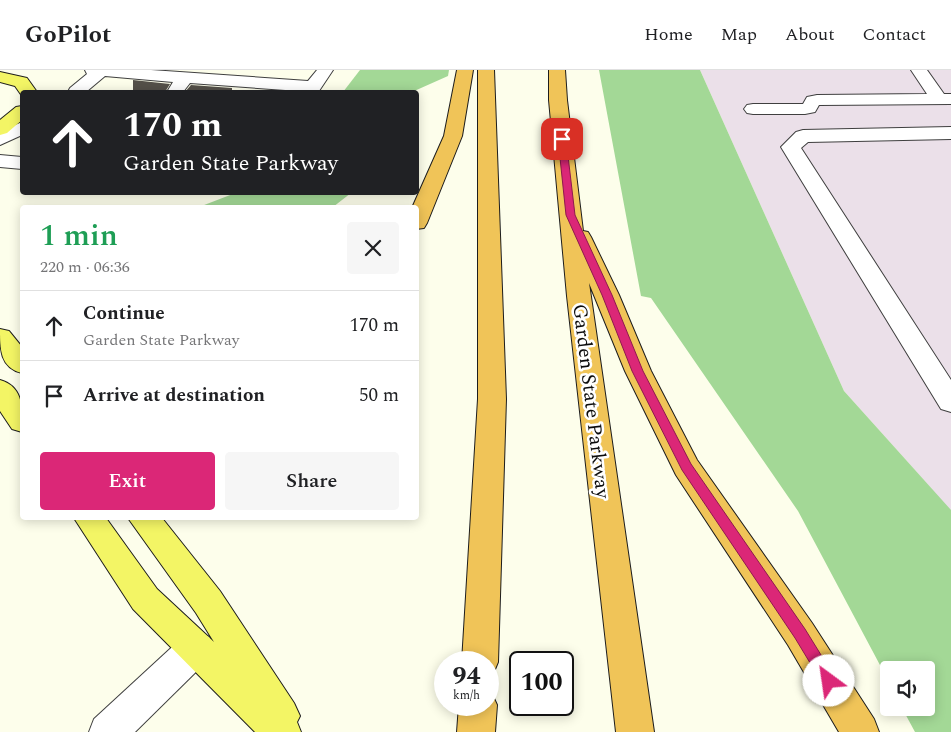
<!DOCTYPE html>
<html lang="en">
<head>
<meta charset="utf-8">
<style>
	:root { --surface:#fff; --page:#f6f6f6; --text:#202124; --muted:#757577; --line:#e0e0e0; --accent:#db2777 }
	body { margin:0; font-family:Spectral,serif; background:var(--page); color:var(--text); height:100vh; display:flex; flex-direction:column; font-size:19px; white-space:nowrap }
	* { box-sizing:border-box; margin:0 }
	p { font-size:16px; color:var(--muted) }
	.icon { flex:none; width:28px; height:28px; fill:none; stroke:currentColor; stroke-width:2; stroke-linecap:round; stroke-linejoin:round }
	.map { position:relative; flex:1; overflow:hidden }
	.details { position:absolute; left:20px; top:135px; width:399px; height:315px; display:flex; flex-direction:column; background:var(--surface); border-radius:5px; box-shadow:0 2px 12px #0003 }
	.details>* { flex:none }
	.top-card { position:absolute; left:20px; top:20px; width:399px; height:105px; border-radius:5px; box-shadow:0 2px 12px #0003; background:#202124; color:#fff; overflow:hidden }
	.fabs { position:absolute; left:880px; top:591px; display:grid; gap:10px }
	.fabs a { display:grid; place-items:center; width:55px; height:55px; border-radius:5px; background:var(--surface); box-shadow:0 2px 12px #0003; font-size:25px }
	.speed { position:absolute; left:434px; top:581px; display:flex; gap:10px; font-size:25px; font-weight:700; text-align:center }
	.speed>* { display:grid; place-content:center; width:65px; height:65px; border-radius:50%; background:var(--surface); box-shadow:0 2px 12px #0003; line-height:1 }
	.speed small { font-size:12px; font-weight:400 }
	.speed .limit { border:2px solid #111; border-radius:8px; background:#fff; color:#111 }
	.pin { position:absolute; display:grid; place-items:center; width:42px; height:42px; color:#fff; margin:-21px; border-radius:10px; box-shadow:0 2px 8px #0006 }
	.me { position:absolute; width:55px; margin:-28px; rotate:329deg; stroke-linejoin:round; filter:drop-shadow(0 0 4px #0008) }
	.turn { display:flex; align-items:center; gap:18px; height:105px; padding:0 20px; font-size:22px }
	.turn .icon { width:65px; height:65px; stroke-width:2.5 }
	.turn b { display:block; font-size:35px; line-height:42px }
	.round { display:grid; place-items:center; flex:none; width:52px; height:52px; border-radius:5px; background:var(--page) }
	.summary { display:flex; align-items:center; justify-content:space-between; height:85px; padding:0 20px }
	h1 { font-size:30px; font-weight:600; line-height:38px; color:#1e9e55 }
	.cta { display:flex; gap:10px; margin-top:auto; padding:10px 20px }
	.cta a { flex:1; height:58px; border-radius:5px; background:var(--accent); color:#fff; font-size:20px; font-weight:600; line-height:58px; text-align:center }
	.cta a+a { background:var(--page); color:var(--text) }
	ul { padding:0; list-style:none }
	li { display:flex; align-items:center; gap:15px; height:70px; padding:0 20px; border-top:1px solid var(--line) }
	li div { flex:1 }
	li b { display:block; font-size:19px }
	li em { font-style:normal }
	header { display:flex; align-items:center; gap:30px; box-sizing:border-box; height:70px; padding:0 25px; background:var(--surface); border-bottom:1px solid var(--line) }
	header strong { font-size:24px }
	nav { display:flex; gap:28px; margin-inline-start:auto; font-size:18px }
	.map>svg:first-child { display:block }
	.industrial { fill:#ebe0e9 }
	.forest { fill:#a3d896 }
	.building { fill:#545049 }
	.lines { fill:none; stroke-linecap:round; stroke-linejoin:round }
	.minor-casing { stroke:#3f3f3f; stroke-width:2 }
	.major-casing { stroke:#1d1d1d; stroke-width:2 }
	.highway-casing { stroke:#1d1d1d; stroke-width:2 }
	.minor { fill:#fff; fill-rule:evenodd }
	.major { fill:#f3f565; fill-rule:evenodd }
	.highway { fill:#f0c458; fill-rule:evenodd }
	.route { fill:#db2777; stroke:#8e194d }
	.labels { text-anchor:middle; stroke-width:5; stroke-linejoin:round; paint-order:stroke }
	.street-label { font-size:20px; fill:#0c0c0c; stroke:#fff }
</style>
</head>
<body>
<header>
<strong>GoPilot</strong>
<nav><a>Home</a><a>Map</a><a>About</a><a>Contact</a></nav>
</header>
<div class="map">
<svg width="951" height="662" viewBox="0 0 951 662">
	<rect width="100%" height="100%" fill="#fdfeeb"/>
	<polygon class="industrial" points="700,0 951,0 951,455 931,418 844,321"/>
	<g class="forest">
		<polygon points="360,0 449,0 448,6 412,22 343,22"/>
		<polygon points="599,0 700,0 844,321 951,440 951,662 915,662 902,638 926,638 926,600 889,600 889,612 798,441 651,228 641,226"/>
		<polygon points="238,122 351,122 351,123 333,137 199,137"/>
	</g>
	<g class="building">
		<polygon points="133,10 170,14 165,22 133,22"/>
		<polygon points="191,15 232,18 232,22 185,22"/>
	</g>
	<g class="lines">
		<defs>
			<g id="minor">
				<polygon points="85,0 151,0 308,11 317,0 333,0 319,21 313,22 190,13 183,22 167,22 173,12 105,6 86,22 68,22 70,18 87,4"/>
				<polygon points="911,0 927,0 944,24 951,24 951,34 819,35 815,42 805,44 753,44 747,43 744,39 747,35 753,34 803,34 807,27 817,25 927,24"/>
				<polygon points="22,52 22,65 0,75 0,62"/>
				<polygon points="951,57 951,69 808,72 801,78 951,310 951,342 941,339 781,77 796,62 803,60"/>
				<polygon points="0,85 22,87 22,99 0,97"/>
				<polygon points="196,562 209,567 214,578 209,589 135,662 89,662 94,649 183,567"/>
			</g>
			<g id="major">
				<polygon points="0,2 27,8 37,22 22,22 22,26 15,16 0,12"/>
				<polygon points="22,36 22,50 7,63 0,65 0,50 16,37"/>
				<path d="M 0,259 L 9,261 L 22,277 L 22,303 C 0,298 0,279 0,259 Z"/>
				<path d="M 0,310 C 25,317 22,341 22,362 L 12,359 L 0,341 Z"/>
				<polygon points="74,448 106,448 157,519 214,572 196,543 128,448 162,448 220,521 294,633 300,646 297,652 301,662 255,662 133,539"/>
			</g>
			<g id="highway">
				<polygon points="457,0 473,0 462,66 427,153 424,158 416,159 416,138 412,138 444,66"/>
				<polygon points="478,0 494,0 506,329 498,592 493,604 488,606 488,592 462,592 478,329"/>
				<polygon points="549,0 565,0 567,30 583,161 588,162 591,167 619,225 651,301 697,390 812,553 874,649 879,662 839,662 788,575 676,405 625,301 589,213 654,662 616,662 567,226 549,30"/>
				<polygon points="488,621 491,622 497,635 495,662 457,662 459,635 488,635"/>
			</g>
		</defs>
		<use href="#minor" class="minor-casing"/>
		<use href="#major" class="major-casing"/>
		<use href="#highway" class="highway-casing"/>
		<use href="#minor" class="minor"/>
		<use href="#major" class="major"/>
		<use href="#highway" class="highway"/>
	</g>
	<polygon class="route" points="562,66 566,69 575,145 612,225 643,301 691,394 805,559 834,606 837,611 834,616 829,618 824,616 795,568 682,400 632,301 602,225 566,145 558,69"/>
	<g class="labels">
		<g class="street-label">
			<text transform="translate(592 331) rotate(83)" y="7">Garden State Parkway</text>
		</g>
	</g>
</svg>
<div class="fabs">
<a><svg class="icon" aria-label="sound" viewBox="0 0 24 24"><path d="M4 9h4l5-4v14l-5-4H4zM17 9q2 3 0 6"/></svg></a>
</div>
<div class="speed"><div>94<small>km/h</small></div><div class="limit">100</div></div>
<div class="pin" style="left:562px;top:69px;background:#d93025"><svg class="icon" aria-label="arrive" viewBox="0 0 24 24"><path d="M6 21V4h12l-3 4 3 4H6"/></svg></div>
<svg class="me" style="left:829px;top:611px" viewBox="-20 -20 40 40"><circle r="19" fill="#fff"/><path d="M0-13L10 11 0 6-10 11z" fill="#db2777"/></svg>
<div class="top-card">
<div class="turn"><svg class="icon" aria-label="ahead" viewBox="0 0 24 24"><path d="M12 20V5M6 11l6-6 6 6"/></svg><div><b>170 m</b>Garden State Parkway</div></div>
</div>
<section class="details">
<div class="summary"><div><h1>1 min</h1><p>220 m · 06:36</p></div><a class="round"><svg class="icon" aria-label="close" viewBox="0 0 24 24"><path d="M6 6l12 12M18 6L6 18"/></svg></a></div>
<ul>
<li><svg class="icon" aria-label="ahead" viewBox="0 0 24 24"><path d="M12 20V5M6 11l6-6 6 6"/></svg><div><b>Continue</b><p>Garden State Parkway</p></div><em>170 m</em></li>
<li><svg class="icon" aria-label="arrive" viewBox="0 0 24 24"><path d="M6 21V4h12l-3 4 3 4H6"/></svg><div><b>Arrive at destination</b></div><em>50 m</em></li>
</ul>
<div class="cta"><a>Exit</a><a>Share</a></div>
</section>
</div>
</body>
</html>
